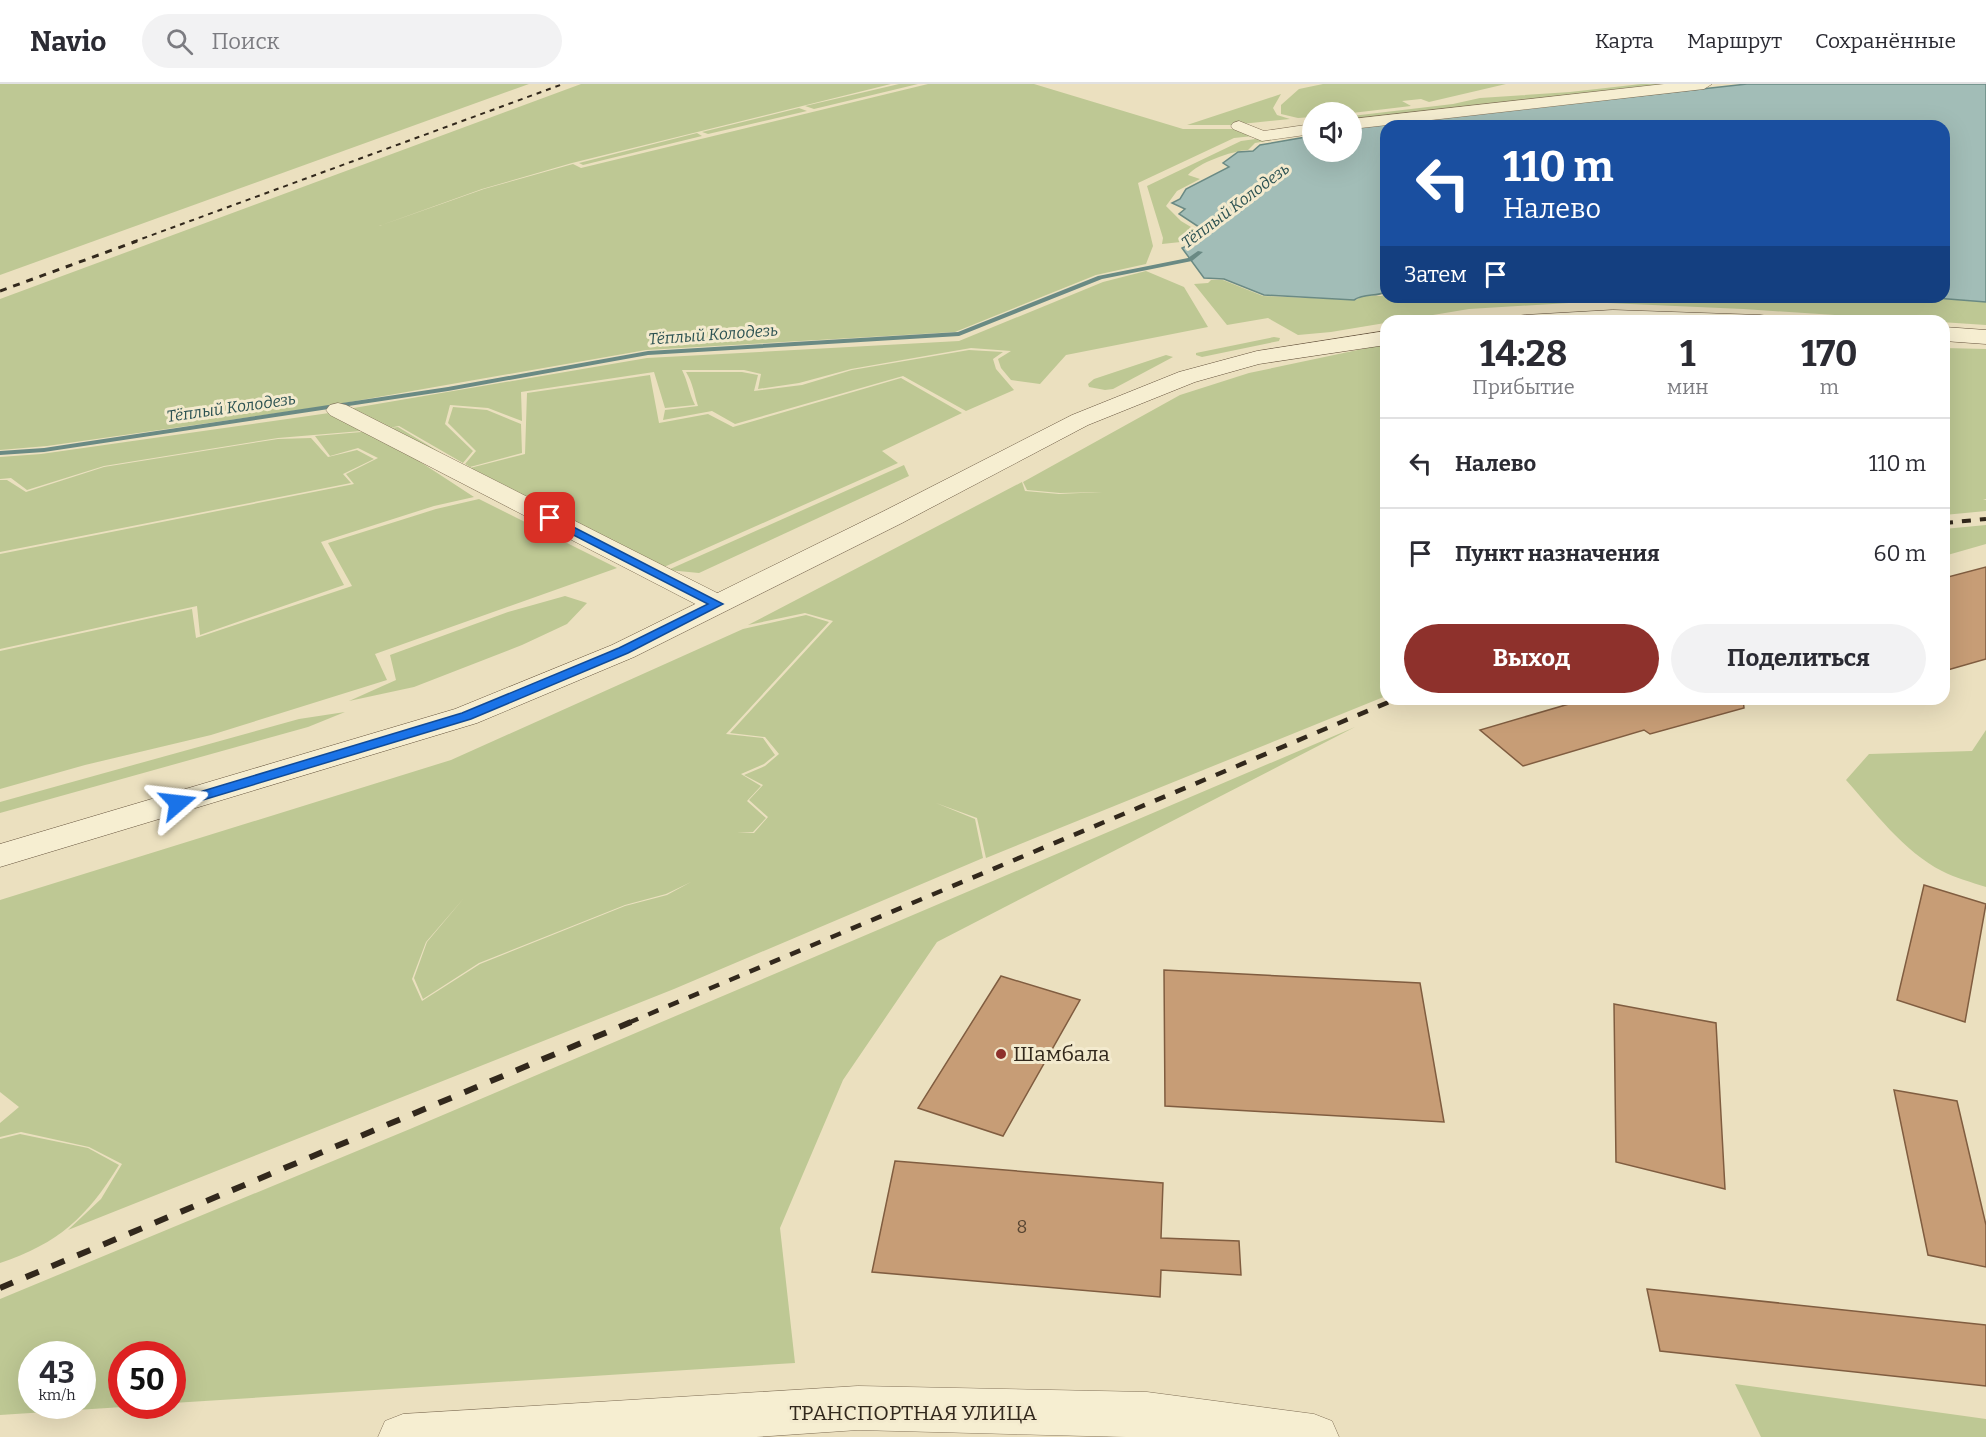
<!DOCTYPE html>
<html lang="ru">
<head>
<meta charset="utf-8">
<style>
	:root { --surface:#fff; --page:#f2f2f3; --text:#2b2b33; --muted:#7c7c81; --line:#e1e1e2; --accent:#8e312c }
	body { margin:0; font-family:Bitter,serif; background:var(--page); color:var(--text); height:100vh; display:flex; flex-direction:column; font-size:22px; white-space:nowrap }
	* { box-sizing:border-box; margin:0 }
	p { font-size:20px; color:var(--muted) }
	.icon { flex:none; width:33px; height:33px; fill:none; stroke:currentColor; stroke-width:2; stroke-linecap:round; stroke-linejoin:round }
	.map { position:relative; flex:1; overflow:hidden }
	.drawer { position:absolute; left:1380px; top:231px; width:570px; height:390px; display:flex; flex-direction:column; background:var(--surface); border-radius:18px; box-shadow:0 6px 24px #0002 }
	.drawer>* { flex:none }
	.top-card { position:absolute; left:1380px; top:36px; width:570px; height:183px; border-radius:18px; box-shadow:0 6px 24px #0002; background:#1a4fa0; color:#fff; overflow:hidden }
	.fabs { position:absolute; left:1302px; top:18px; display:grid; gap:12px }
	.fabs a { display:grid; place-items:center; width:60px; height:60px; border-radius:50%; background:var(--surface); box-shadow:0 6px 24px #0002; font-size:30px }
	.speed { position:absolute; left:18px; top:1257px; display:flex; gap:12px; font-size:30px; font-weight:700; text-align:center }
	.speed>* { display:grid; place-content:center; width:78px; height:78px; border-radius:50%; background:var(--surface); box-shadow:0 6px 24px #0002; line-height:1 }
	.speed small { font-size:15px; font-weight:400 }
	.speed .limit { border:9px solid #d22; background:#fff; color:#111 }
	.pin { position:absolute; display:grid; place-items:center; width:51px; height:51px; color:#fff; margin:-26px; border-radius:12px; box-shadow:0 3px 9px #0006 }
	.me { position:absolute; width:66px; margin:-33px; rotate:73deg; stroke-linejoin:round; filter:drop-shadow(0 0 4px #0008) }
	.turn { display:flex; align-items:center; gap:21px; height:126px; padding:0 24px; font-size:27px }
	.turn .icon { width:78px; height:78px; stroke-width:2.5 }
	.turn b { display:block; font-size:42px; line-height:51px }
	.then { display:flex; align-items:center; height:57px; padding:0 24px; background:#0003; gap:12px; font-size:22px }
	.eta { display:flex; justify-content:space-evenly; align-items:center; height:102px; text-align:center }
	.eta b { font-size:36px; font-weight:700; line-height:42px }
	.button { display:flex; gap:12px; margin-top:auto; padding:12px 24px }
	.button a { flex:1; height:69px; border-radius:36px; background:var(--accent); color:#fff; font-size:24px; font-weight:700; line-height:69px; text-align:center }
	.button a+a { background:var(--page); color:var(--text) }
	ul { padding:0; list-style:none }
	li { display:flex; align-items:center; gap:18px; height:90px; padding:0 24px; border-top:2px solid var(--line) }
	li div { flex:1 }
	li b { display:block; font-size:22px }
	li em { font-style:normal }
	header { display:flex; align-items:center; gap:36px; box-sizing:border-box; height:84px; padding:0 30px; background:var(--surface); border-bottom:2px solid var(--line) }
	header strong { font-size:28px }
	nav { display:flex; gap:33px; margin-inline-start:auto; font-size:21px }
	.search { width:420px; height:54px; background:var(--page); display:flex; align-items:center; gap:15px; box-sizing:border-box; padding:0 21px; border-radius:33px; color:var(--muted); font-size:22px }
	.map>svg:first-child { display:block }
	.green { fill:#bec894; fill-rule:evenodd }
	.water { fill:#a2bdb7; stroke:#6a8a84; stroke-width:1.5 }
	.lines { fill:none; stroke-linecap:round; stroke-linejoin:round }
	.stream { fill:#6a8a84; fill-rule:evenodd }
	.building { fill:#c79d76; stroke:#805d40; stroke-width:1.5 }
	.street-casing { stroke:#827158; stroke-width:1 }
	.secondary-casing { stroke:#64523c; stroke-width:1 }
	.street { fill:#f6eed1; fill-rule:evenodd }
	.secondary { fill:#f6eed1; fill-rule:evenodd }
	.rail-far4 { stroke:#32281c; stroke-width:2; stroke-dasharray:5 5; stroke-linecap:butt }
	.rail-far3 { stroke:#32281c; stroke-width:3; stroke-dasharray:7 7; stroke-linecap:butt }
	.rail-far2 { stroke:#32281c; stroke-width:4; stroke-dasharray:9 9; stroke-linecap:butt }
	.rail-far1 { stroke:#32281c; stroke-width:4.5; stroke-dasharray:11 11; stroke-linecap:butt }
	.rail { stroke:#32281c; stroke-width:6; stroke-dasharray:14 14; stroke-linecap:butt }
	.route { fill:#1a73e8; stroke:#114b97; stroke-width:1.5 }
	.poi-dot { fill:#8e312c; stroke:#f3eace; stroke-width:2 }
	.labels { text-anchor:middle; stroke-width:6; stroke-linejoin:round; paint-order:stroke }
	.far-water-label { font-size:16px; font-style:italic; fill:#2c5252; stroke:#f3eace }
	.near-number-label { font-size:18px; fill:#574532 }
	.near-poi-label { font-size:21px; fill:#32281c; stroke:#f3eace; text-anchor:start }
	.near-street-label { font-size:21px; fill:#32281c; stroke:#f3eace }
</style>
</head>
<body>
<header>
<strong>Navio</strong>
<div class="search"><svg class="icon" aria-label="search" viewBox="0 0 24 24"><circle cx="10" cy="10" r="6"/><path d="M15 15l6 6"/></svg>Поиск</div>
<nav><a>Карта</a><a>Маршрут</a><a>Сохранённые</a></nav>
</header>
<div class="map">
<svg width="1986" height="1353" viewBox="0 0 1986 1353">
	<rect width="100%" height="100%" fill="#ebe0bf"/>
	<g class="green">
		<polygon points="0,0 529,0 0,191"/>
		<polygon points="581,0 891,0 572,79 482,105 379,142 484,105 573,80 581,84 928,0 1034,0 1183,45 1238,45 1253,52 1234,54 1138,99 1153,162 1146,180 1096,191 955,248 646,266 327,322 47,362 0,366 0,215"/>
		<polygon points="899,0 918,0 814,25 805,22"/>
		<polygon points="1323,0 1506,0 1429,18 1421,15 1402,17 1411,22 1352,29 1312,28 1312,33 1298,34 1281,30 1281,21 1299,5"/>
		<polygon points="1641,0 1683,0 1352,38 1352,32 1453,20 1480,14 1570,8"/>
		<polygon points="1281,10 1273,24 1277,31 1290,35 1232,41 1187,41"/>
		<polygon points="799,24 807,27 708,50 702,48"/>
		<path d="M 1312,47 L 1312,49 L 1255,59 L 1248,66 C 1231,67 1198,79 1188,91 L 1200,95 L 1177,107 L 1166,122 L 1181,137 L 1196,146 L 1190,157 L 1162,160 L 1163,154 L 1147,102 L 1241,57 Z"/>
		<polygon points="697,49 702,52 583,81 579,79"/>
		<path d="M 1146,187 L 1184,203 L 1208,243 L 1066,271 L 1040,300 L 1011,296 L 1001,284 L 998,275 L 1011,267 L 971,264 L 851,285 L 799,299 L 758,305 L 761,290 L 744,286 L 682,286 C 688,298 689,309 695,321 L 665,324 L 654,288 L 521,308 L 522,337 L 488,324 L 450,321 L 445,340 L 473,367 L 463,379 L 399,342 L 389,344 L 398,343 L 441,369 L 342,326 L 647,274 L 959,257 L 1103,198 Z"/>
		<polygon points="1211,196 1223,196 1263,212 1356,216 1364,211 1381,212 1386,210 1386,213 1809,213 1831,217 1845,213 1923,213 1986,218 1986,241 1743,225 1585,218 1469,225 1331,248 1298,251 1268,234 1227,241 1194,200 1208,199"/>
		<polygon points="1274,253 1280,254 1279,257 1202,273 1196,271 1196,269"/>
		<path d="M 1386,260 L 1386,612 L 986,774 L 977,734 L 936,719 L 975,735 L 983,774 L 674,905 L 68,1146 L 101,1115 L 122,1080 L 89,1063 L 21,1048 L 0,1053 L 0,1039 L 19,1023 L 0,1008 L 0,816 L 451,676 L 743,545 L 806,531 L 829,538 L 726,650 L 763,654 L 775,671 L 764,680 L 741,690 L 761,702 L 747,717 L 766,734 L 753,748 L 737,748 L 754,749 L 768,733 L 749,716 L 763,701 L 744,691 L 765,682 L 779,670 L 765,653 L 730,649 L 833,537 L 805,529 L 748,541 L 1022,398 L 1025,407 L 1059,410 L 1102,408 L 1060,409 L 1027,406 L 1023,398 L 1180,311 L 1249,289 ZM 691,798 L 667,811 L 625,822 L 480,880 L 422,917 L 412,895 L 426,858 L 464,814 L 427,858 L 414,894 L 423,915 L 479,879 L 625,821 L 666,810 Z"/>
		<polygon points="1944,264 1986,265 1986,415 1983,416 1986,416 1986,427 1944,431"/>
		<path d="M 969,266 L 1003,268 L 993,275 L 996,285 L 1014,306 L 966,327 L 903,292 L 735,340 L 712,327 L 663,336 L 665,326 L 698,322 C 694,310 693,299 686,288 L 742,288 L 758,291 L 754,307 L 802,301 L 852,286 Z"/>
		<polygon points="1166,271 1173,273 1113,305 1105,306 1089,303 1088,300 1094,295"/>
		<polygon points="650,291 659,339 708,330 733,343 901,294 962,329 882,367 898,379 664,483 470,384 525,370 527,309"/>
		<polygon points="453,323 487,326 521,340 522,369 470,383 465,380 476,367 448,339"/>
		<polygon points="336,328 373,346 278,354 104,382 27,406 11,394 0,395 0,373 41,370"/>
		<polygon points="373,347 474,413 434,422 321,458 344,501 200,551 197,522 0,565 0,470 354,400 346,390 378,374 358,364 330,372 315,352"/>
		<polygon points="311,354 328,373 357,366 374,375 343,390 351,399 0,468 0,396 7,396 26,408 104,383 278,355"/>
		<polygon points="904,381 909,392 699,489 668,486"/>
		<polygon points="479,415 617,484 375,570 387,596 211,651 85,681 0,705 0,567 192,525 196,554 352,502 328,459 436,425"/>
		<polygon points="1986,441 1986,460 1944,472 1944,445"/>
		<polygon points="565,512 587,519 567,540 522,561 414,603 349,617 396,596 390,571 508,528"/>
		<polygon points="345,628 308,643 0,729 0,718 299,635"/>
		<path d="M 1355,643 L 937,858 L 843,996 L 780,1144 L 795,1279 L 173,1319 L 172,1270 L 122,1270 L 122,1322 L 138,1322 L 0,1331 L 0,1215 L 410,1045 ZM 32,1270 L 82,1270 L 82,1322 L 32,1322 Z"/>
		<path d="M 1986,646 L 1986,803 C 1971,798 1955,794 1942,787 C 1904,768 1873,726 1846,696 L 1869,670 L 1972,667 Z"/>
		<path d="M 20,1050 L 88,1064 L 119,1081 C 87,1133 59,1159 0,1179 L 0,1055 Z"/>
		<polygon points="1735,1300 1986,1335 1986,1353 1761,1353"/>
	</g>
	<path class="water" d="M 1747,0 L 1986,0 L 1986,218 L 1923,213 L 1944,213 L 1944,42 L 1386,42 L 1386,208 C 1375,213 1365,209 1354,216 L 1264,211 L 1224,195 L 1204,194 L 1182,164 L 1200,156 L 1199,143 L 1179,130 L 1185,125 L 1172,119 L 1180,115 L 1186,105 L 1229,83 L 1223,79 L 1238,68 L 1253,67 L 1260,61 L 1312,52 L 1312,68 L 1352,68 L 1352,45 L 1363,42 Z"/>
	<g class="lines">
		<polygon class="stream" points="1198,167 1203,168 1192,177 1102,195 959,252 648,271 448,307 44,368 0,371 0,367 44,364 448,303 648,267 958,248 1098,192 1188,174"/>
	</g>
	<g class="building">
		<polygon points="1986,483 1986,575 1944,587 1944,494"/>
		<polygon points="1586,615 1743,615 1744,624 1650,650 1644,646 1523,682 1480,646"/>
		<polygon points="1924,801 1986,820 1965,938 1897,916"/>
		<polygon points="1164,886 1420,899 1444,1038 1165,1022"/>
		<polygon points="1001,892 1080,916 1003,1052 918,1024"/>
		<polygon points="1614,920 1716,939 1725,1105 1616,1078"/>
		<polygon points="1894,1006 1957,1017 1986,1141 1986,1183 1928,1171"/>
		<polygon points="895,1077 1163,1099 1161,1154 1239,1157 1241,1191 1161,1186 1160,1213 872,1188"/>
		<polygon points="1647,1205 1986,1241 1986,1302 1660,1267"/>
	</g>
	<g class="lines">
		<defs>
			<g id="street">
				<polygon points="1664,0 1712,0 1704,5 1352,45 1352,35"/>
				<polygon points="1239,37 1264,47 1312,40 1312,50 1262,57 1233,45 1231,42 1233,39"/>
				<polygon points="338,319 346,321 727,514 731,520 727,526 717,529 707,526 330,331 326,326 330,321"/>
				<polygon points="858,1302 1147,1308 1314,1330 1332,1337 1339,1353 1126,1353 858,1346 756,1353 378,1353 385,1337 403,1330"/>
			</g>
			<g id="secondary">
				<polygon points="1613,226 1760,231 1768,232 1771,237 1514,237 1517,232 1525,231"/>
				<polygon points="1944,243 1986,246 1986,260 1944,257"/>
				<polygon points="1386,247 1386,261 1259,280 1195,298 1088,341 902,439 634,573 477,639 0,783 0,760 455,625 612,561 884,427 1072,331 1179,288 1257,267"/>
			</g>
		</defs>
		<use href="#street" class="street-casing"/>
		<use href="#secondary" class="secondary-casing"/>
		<use href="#street" class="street"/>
		<use href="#secondary" class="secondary"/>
		<polyline class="rail-far4" points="133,158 563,0"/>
		<polyline class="rail-far3" points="0,207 137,157"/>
		<polyline class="rail-far2" points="1944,439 1986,435"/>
		<polyline class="rail-far1" points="628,939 1396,615"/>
		<polyline class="rail" points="0,1204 631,938"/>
	</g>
	<polygon class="route" points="550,431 723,520 628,569 471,635 183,722 173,722 171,719 173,716 462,629 619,564 708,520 546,437 544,434"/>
	<circle class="poi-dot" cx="1001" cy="970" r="6"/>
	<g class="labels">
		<g class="far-water-label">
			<text transform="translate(1235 121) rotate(-37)" y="6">Тёплый Колодезь</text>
			<text transform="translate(713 250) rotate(-4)" y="6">Тёплый Колодезь</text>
			<text transform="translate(231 323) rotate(-8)" y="6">Тёплый Колодезь</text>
		</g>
		<g class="near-number-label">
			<text x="1022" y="1149">8</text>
		</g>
		<g class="near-poi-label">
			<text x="1013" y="977">Шамбала</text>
		</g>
		<g class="near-street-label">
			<text x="913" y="1336">ТРАНСПОРТНАЯ УЛИЦА</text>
		</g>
	</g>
</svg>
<div class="fabs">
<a><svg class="icon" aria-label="sound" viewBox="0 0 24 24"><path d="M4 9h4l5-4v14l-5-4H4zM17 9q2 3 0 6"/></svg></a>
</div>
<div class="speed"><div>43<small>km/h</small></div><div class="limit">50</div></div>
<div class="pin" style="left:550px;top:434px;background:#d93025"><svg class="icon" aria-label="arrive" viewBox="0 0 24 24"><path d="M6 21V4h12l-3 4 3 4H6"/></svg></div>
<svg class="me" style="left:178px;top:719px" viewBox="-20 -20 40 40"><path d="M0-17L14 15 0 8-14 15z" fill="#1a73e8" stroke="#fff" stroke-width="4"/></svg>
<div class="top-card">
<div class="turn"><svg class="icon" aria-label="left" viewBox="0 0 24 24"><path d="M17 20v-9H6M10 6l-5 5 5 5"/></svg><div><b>110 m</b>Налево</div></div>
<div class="then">Затем<svg class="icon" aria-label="arrive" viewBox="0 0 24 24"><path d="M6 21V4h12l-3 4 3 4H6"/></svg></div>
</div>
<section class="drawer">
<div class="eta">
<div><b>14:28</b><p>Прибытие</p></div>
<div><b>1</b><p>мин</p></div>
<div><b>170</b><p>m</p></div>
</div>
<ul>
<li><svg class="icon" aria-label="left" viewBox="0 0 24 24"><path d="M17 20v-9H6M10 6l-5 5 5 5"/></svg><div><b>Налево</b></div><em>110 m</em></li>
<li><svg class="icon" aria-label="arrive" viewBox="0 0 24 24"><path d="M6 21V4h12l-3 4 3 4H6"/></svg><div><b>Пункт назначения</b></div><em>60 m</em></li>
</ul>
<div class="button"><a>Выход</a><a>Поделиться</a></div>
</section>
</div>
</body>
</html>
